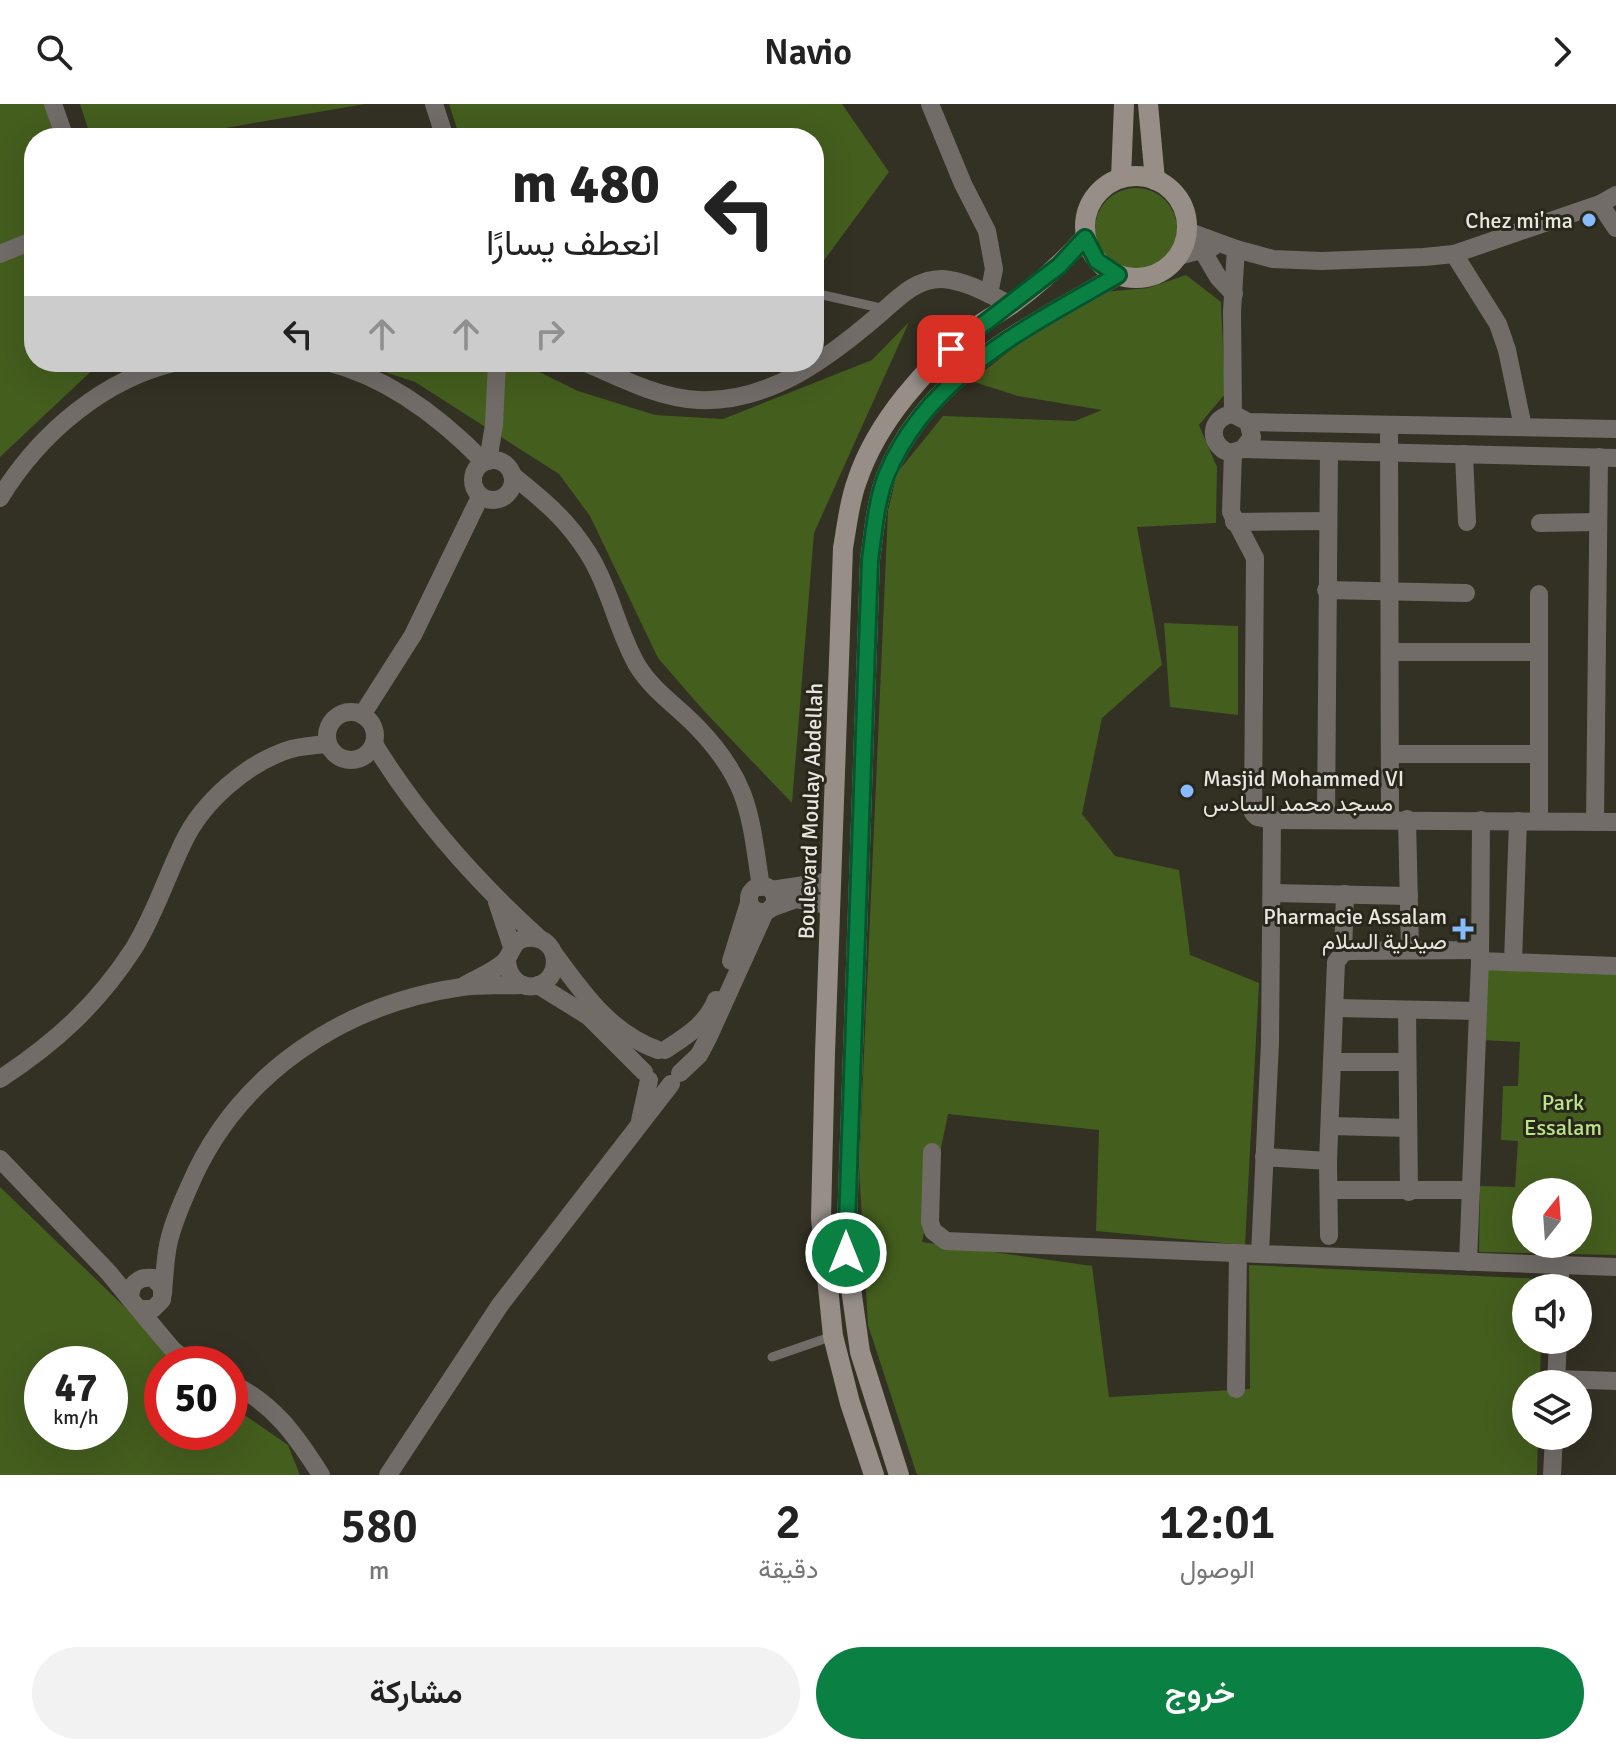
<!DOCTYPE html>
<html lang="ar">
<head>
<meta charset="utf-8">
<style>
	:root { --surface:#fff; --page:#f2f2f2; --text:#222; --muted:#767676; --accent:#0b8043 }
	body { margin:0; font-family:Signika,Vazirmatn,sans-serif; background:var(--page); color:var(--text); direction:rtl; height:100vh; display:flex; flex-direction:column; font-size:30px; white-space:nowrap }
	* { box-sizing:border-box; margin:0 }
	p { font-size:26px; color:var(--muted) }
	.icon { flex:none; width:44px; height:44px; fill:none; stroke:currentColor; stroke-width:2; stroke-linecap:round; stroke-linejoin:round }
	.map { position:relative; height:1371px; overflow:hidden; direction:ltr }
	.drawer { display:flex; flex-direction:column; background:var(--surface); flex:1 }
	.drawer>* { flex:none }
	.top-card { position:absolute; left:24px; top:24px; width:800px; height:244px; border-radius:32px; box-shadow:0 8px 32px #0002; direction:rtl; background:#fff; color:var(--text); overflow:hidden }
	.needle { width:52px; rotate:17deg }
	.controls { position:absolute; left:1512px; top:1074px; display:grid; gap:16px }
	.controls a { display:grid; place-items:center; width:80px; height:80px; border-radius:50%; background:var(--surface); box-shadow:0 8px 32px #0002; font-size:40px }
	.speed { position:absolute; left:24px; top:1242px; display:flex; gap:16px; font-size:40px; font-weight:700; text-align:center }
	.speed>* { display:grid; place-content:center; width:104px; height:104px; border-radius:50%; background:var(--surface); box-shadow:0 8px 32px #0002; line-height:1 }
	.speed small { font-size:20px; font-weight:400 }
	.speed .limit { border:12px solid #d22; background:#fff; color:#111 }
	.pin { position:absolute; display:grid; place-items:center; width:68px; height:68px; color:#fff; margin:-34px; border-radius:16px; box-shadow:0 4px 12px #0006 }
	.me { position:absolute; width:88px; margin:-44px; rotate:0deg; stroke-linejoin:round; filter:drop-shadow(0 0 6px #0008) }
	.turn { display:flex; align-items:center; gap:28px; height:168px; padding:0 32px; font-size:36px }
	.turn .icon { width:104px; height:104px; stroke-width:2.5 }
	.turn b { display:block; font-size:56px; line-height:68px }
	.lanes { display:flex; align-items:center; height:76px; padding:0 32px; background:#0003; justify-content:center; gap:40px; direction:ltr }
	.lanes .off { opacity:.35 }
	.eta { display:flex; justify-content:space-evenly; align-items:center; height:136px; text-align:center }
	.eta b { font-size:48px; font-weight:600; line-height:56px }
	.cta { display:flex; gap:16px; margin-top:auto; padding:16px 32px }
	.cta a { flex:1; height:92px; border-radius:48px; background:var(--accent); color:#fff; font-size:32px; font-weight:600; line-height:92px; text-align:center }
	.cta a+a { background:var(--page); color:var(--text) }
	header { display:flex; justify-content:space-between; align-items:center; height:104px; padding:0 32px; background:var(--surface); font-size:36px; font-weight:600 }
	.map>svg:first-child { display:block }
	.green { fill:#445e1e; fill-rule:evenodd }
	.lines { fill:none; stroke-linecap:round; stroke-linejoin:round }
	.lane { stroke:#716c68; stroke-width:9 }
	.street { stroke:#716c68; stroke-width:18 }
	.secondary { stroke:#968e87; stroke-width:20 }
	.route-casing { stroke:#07532c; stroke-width:20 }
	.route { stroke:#0b8043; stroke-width:14 }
	.poi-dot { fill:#87bbfb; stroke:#29271b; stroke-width:3 }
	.labels { text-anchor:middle; stroke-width:6; stroke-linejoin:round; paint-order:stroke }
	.poi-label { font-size:22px; fill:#e8e7df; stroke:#29271b; text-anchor:end }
	.street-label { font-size:22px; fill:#e8e7df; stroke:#29271b }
	.park-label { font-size:22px; fill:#bae587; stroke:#29271b }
</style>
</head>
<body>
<header><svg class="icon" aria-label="forward" viewBox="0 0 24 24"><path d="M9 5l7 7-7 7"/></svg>Navio<svg class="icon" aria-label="search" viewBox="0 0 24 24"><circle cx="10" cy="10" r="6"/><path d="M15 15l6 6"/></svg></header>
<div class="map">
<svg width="1616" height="1371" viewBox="0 0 1616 1371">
	<rect width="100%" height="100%" fill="#333024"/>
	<g class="green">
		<polygon points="0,0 44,0 55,34 34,34 34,258 101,258 0,353"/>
		<polygon points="80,0 365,0 167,34 158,34 145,26 122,34 91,34"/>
		<polygon points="449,0 842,0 889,68 814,170 814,34 460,34"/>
		<circle cx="1136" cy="125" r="41"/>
		<polygon points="1186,171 1221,198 1225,290 1199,321 1217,363 1216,419 1137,423 1162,561 1102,614 1082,710 1115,752 1179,766 1190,851 1259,879 1245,1141 1096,1127 1099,1026 948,1010 922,1138 1092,1162 1109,1293 1250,1285 1249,1161 1543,1175 1542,1184 1526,1184 1526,1236 1541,1236 1540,1280 1526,1280 1526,1332 1538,1332 1537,1371 917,1371 868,1221 859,1063 888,407 897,369 943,312 1075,317 1102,306 1018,292 971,277 1034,228 1103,188 1148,184"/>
		<polygon points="909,218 814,429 792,699 704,607 658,554 590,412 559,370 415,278 354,258 519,258 578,287 655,311 723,315 872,256"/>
		<polygon points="1164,519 1238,522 1238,611 1170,603"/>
		<path d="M 1484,865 L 1616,870 L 1616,1151 L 1479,1148 L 1480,1082 L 1515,1083 L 1518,1037 L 1501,1036 L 1503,982 L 1518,982 L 1520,938 L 1481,936 ZM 1526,1088 L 1578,1088 L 1578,1140 L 1526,1140 Z"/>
		<path d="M 0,1083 L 184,1260 L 162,1260 L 162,1328 L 230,1328 L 230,1301 L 288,1341 L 300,1371 L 0,1371 ZM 42,1260 L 110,1260 L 110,1328 L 42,1328 Z"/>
	</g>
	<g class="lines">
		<g class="lane">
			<polyline points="814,189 885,205"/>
			<polyline points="772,1253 833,1232"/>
		</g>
		<g class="street">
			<polyline points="53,0 65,34"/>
			<polyline points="434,0 445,34"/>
			<polyline points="930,0 963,80 987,127 994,165 989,190"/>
			<polyline points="1600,100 1616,124"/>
			<polyline points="1187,127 1236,145 1273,155 1322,157 1424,153 1454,150 1600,100 1616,91"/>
			<polyline points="1202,146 1218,173 1234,190"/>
			<polyline points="0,150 34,136"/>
			<polyline points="1454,150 1498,220 1507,246 1523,323"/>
			<polyline points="1178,152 1213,143"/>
			<path d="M 327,258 C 388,273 441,314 484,358"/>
			<path d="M 584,258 C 620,274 659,294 699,296 C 770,299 830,253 881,209 C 899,193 917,174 943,175 C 967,177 990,191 1011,201"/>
			<polyline points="1233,310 1232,207 1236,145"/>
			<path d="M 1248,318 L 1252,333 L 1243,345 L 1230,349 C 1207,341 1209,313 1233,310 L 1248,318 L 1616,325"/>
			<polyline points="1389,321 1390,715"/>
			<polyline points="1243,345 1616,354"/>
			<polyline points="1233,348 1231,408 1255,454 1253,709 1257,713 1272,716 1616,718"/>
			<polyline points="1464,350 1467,418"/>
			<circle cx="493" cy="376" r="20"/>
			<polyline points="488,357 494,321 497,258"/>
			<path d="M 512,371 C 544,397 566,414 588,449 C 610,484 617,526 637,561 C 652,586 677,602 697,623 C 750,678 750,711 761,783"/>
			<path d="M 0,394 C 39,330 104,274 178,258"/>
			<polyline points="1234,418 1328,417"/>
			<polyline points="1540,419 1598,418"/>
			<polyline points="1326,486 1466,489"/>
			<polyline points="1390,548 1539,548"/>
			<circle cx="351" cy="632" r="24"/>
			<polyline points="362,611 413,531 480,393"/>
			<path d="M 374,640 C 419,713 476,777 540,835"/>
			<polyline points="1390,650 1539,650"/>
			<polyline points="1326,714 1329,347"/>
			<polyline points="1407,715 1410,846"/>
			<polyline points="1272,716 1270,938 1260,1150 1616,1163"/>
			<polyline points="1539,717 1539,490"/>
			<polyline points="1595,718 1599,353"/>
			<circle cx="762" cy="795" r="13"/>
			<polyline points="771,786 832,777"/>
			<polyline points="1273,789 1409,792"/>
			<polyline points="497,798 512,843"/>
			<polyline points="771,804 796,795 831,802"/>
			<polyline points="1343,849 1345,790"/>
			<path d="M 555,851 C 584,891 611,929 658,946"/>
			<polyline points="731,857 749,799"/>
			<polyline points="1480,857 1616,862"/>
			<polyline points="1513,858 1518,717"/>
			<path d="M 465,881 C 478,874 492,868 503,859 C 514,850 510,832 534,834 C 561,837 562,876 536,882 C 519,885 508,872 507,857"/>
			<polyline points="538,881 588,912 644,968"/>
			<polyline points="1336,904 1478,907"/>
			<polyline points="1407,906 1409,1088"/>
			<path d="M 665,946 C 685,933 707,920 716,896"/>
			<polyline points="1332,958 1406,958"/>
			<polyline points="680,969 699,951 708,934 765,808"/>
			<path d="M 0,975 C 55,939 98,900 134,844 C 155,810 166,774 183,739 C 202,698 248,658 291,645 C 303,642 316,641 328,640"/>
			<polyline points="640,1017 649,976"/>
			<polyline points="1331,1022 1408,1024"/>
			<polyline points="932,1048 930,1118 933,1127 946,1137 1260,1150"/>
			<polyline points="1264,1053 1328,1057"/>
			<polyline points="0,1055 109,1169 131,1196"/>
			<polyline points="1329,1086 1471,1086"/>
			<polyline points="1329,1132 1328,1057 1336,858 1343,849 1349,847 1480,846"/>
			<polyline points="1468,1158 1480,857 1481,716"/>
			<polyline points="1560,1184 1560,1162"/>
			<path d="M 163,1190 C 164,1175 165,1161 167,1147 C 170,1126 180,1103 189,1083 C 236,971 342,900 462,883 C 481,880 503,882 523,881"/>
			<path d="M 140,1205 L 153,1205 L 162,1196 L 162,1183 L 153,1174 C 138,1172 128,1181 131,1196 L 173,1246 L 190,1260"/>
			<polyline points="1556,1275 1616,1277"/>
			<path d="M 230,1279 C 273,1298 297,1333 321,1371"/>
			<polyline points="1556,1280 1558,1236"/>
			<polyline points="1236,1285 1238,1150"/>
			<polyline points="388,1371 500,1201 671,980"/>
			<polyline points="1552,1371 1554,1332"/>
		</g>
		<g class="secondary">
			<polyline points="1148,0 1155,76"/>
			<circle cx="1136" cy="123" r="51"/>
			<polyline points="1121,74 1124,0"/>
			<path d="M 874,1371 L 850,1299 L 833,1232 L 821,1114 L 825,949 L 843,444 C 847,422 849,398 857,377 C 877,317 926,262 976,223 C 987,215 1001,208 1012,200 C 1039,180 1063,158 1085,134"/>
			<path d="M 899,1371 L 860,1248 L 846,1149 L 870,456 C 874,428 876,399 886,372 C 927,270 1028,223 1118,171"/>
		</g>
	</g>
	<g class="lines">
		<defs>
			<path id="route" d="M 846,1149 L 870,456 C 874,428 876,399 886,372 C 928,270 1028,223 1118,171 L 1097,157 L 1085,134 L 1059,162 L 951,245"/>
		</defs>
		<use href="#route" class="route-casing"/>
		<use href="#route" class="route"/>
	</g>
	<g class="poi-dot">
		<circle cx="1589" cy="116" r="8"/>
		<circle cx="1187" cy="687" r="8"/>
		<path d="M1459 813h8v8h8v8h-8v8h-8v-8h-8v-8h8z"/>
	</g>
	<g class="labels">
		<g class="poi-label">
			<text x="1573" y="124">Chez mi'ma</text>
			<text x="1203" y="682" text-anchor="start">Masjid Mohammed VI<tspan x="1203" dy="25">مسجد محمد السادس</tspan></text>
			<text x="1447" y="820">Pharmacie Assalam<tspan x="1447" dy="25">صيدلية السلام</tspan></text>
		</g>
		<g class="street-label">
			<text transform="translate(810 707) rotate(-88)" y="8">Boulevard Moulay Abdellah</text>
		</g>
		<g class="park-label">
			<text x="1563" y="1006">Park<tspan x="1563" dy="25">Essalam</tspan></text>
		</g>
	</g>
</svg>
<div class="controls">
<a><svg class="needle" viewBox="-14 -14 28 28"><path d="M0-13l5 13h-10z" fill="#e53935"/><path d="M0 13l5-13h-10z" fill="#767676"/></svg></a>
<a><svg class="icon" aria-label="sound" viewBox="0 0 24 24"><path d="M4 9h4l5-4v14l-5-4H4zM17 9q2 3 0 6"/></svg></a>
<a><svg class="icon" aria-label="layers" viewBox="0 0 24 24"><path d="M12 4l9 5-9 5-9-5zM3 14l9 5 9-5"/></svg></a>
</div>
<div class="speed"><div>47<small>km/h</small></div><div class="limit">50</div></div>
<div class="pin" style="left:951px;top:245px;background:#d93025"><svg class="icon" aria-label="arrive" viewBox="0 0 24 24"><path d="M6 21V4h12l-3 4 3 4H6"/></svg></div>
<svg class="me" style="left:846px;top:1149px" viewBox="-20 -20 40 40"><circle r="17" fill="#0b8043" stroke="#fff" stroke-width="3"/><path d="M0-11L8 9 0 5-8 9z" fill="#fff"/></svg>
<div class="top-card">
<div class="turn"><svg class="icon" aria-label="left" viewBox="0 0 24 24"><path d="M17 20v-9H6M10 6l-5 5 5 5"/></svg><div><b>480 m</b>انعطف يسارًا</div></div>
<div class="lanes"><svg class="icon" aria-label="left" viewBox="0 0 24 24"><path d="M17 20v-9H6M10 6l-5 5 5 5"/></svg><svg class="icon off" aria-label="ahead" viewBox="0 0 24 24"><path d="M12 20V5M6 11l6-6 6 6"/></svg><svg class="icon off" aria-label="ahead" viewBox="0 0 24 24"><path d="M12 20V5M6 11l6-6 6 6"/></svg><svg class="icon off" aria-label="right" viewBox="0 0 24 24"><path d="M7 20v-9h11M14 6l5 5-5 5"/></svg></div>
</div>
</div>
<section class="drawer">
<div class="eta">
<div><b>12:01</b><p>الوصول</p></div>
<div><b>2</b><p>دقيقة</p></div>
<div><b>580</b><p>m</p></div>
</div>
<div class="cta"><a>خروج</a><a>مشاركة</a></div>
</section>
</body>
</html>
